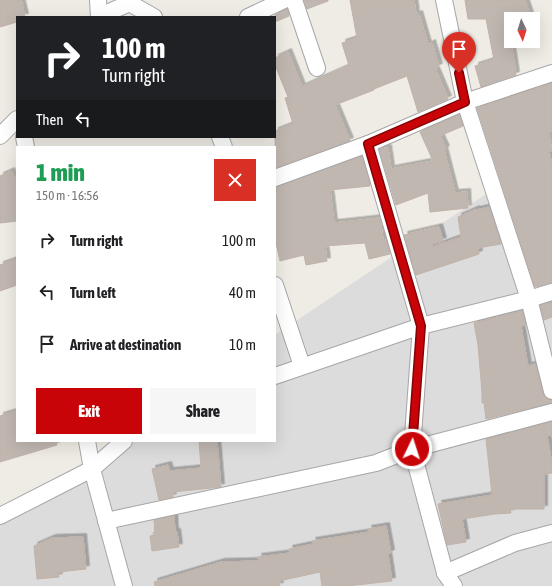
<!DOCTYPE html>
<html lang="en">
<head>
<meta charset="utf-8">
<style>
	:root { --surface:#fff; --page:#f6f6f6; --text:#202124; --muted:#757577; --accent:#c90409 }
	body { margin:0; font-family:"Asap Condensed",sans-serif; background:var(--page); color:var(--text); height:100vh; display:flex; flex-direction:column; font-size:15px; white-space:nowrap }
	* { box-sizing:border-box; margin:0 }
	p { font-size:13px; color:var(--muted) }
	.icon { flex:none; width:22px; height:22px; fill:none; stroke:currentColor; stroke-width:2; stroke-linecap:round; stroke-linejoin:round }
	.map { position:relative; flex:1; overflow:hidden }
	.drawer { position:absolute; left:16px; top:146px; width:260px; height:296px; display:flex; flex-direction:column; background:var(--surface); border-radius:0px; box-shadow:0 4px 16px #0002 }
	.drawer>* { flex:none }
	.guide { position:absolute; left:16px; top:16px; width:260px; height:122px; border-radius:0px; box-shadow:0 4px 16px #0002; background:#202124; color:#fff; overflow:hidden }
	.needle { width:26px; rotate:176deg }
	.controls { position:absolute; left:504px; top:12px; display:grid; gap:8px }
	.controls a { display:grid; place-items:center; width:36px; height:36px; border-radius:0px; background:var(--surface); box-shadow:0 4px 16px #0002; font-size:20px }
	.pin { position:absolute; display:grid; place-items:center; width:34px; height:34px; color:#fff; margin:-41px -17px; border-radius:50% 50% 50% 0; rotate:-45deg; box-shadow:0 0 4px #0007 }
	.pin .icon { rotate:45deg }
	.me { position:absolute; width:44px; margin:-22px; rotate:4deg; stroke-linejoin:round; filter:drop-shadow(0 0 3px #0008) }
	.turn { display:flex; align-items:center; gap:14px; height:84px; padding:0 20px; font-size:18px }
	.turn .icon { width:52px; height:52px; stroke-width:2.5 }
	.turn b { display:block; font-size:28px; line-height:34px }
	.then { display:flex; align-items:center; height:38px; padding:0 20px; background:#0003; gap:8px; font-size:15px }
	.round { display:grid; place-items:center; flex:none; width:42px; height:42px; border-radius:0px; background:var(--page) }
	.overview { display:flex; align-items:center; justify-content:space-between; height:68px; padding:0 20px }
	h1 { font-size:24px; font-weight:800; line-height:30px; color:#1e9e55 }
	.primary-button { display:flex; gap:8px; margin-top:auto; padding:8px 20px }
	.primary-button a { flex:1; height:46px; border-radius:0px; background:var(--accent); color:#fff; font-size:16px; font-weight:800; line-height:46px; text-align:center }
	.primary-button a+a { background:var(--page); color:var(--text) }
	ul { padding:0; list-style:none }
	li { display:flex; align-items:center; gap:12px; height:52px; padding:0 20px }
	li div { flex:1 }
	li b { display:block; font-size:15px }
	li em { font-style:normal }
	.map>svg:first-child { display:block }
	.residential { fill:#dddcdc }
	.building { fill:#c0b7b1; stroke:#c1b2a8; filter:url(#shadow) }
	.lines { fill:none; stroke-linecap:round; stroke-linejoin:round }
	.street-casing { stroke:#a6a6a6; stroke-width:18 }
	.street { stroke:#fff; stroke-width:16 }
	.route-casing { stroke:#830306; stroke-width:10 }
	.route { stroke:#c90409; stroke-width:7 }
</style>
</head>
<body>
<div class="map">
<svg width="552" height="586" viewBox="0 0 552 586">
	<defs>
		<filter id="shadow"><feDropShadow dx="3.5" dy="-3.5" stdDeviation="0" flood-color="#0004"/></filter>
	</defs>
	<rect width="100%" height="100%" fill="#efece5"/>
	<polygon class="residential" points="552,150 552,586 0,586 0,518 116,441 275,441 275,335"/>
	<g class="building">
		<polygon points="0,0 21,0 25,17 17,17 17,22 0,27"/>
		<polygon points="304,0 328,0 328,1 307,9"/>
		<polygon points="350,0 414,0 416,15 419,14 428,45 432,43 439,67 435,68 448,99 418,112 407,76 374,89 374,90 335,105 350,141 275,168 275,131 293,124 285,98 288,97 275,65 275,58 288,52 302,87 349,66 342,43 357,38"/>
		<polygon points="465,0 525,0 531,19 511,19 511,41 516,41 511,43 516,75 481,87 475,66 494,60 486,19 468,19"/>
		<polygon points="287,9 289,16 275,22 275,15"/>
		<polygon points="552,83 552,131 548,132 552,151 549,151 552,165 552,283 535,287 477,108"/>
		<polygon points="459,115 463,126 440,136 446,149 444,150 455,193 467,192 468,208 430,212 428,193 396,205 379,149 388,148 391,169 433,161 420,132"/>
		<polygon points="362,156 370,186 330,190 334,223 380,218 383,240 386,239 390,254 369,259 365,243 325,246 327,261 306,265 304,255 280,261 275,238 275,187"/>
		<polygon points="11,171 17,182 17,221 0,223 0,176"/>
		<polygon points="489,207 501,244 478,248 479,254 416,275 404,235 439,227 443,241 432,244 432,247 461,237 458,217 476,209 476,210"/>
		<polygon points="17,259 17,285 0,291 0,265"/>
		<polygon points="552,302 552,317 544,320 540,305"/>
		<polygon points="522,311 526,325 521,326 528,366 535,364 543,394 545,398 552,400 552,403 486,419 484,403 482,403 482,392 478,345 474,323"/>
		<polygon points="17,411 17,441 56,441 57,445 0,462 0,416"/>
		<polygon points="552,422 552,435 547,436 552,464 552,473 544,474 544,509 510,509 511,513 495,514 462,519 466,542 447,545 438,504 492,495 486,439"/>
		<polygon points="199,441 217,441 221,487 173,492 173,497 159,500 152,469 168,465 170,471 201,468"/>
		<polygon points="174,516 175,532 177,532 179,547 152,551 150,536 155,535 154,520"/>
		<polygon points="386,526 391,553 388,554 392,581 347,586 322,586 320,572 279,581 280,586 155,586 154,582 221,562 259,561 258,557 290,553 289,549 313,544 312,541 369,532 368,529"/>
		<polygon points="83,537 86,569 58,572 59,577 37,579 34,546 52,538"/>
	</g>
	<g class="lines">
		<defs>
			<g id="street">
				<polyline points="98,0 99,17"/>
				<polyline points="124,0 154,17"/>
				<polyline points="294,0 317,68"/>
				<polyline points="444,0 465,102 529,299 552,391"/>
				<polyline points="100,16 130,3"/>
				<polyline points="248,17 284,0"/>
				<polyline points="0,136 17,119"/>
				<polyline points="24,137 26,147"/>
				<polyline points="220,137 224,147"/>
				<polyline points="368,144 421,326 412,449 445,573 454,586"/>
				<polyline points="275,178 368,144 465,102 552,73"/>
				<polyline points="275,285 302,366"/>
				<polyline points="275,376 421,326 529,299 552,292"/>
				<polyline points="87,441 92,469 124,586"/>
				<polyline points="0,516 92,469 124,441"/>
				<polyline points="106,521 376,463 412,449 552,412"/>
				<polyline points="445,573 515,543 552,533"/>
			</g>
		</defs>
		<use href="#street" class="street-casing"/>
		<use href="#street" class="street"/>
	</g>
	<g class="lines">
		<defs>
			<polyline id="route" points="412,449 421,326 368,144 465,102 459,73"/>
		</defs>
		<use href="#route" class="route-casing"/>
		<use href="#route" class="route"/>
	</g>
</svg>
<div class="controls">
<a><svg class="needle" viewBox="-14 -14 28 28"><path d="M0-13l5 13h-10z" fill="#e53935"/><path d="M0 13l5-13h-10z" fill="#757577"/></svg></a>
</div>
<div class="pin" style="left:459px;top:73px;background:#d93025"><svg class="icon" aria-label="arrive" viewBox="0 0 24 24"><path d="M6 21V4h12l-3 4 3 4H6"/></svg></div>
<svg class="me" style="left:412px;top:449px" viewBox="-20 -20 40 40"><circle r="17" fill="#c90409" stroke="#fff" stroke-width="3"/><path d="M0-11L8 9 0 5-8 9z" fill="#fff"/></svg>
<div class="guide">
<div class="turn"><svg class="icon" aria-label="right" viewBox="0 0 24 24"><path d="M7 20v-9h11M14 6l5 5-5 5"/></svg><div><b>100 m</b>Turn right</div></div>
<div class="then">Then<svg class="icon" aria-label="left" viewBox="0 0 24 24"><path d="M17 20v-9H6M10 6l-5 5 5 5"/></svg></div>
</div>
<section class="drawer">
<div class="overview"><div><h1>1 min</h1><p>150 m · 16:56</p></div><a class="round" style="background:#d93025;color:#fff"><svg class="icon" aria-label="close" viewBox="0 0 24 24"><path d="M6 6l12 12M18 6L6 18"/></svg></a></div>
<ul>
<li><svg class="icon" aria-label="right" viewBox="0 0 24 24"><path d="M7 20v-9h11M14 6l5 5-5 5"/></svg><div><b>Turn right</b></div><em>100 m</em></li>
<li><svg class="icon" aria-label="left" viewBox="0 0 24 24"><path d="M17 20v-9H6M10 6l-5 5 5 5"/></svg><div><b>Turn left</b></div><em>40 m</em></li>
<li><svg class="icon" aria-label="arrive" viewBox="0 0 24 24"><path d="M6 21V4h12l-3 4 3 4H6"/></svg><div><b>Arrive at destination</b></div><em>10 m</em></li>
</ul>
<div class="primary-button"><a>Exit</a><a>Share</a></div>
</section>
</div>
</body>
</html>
